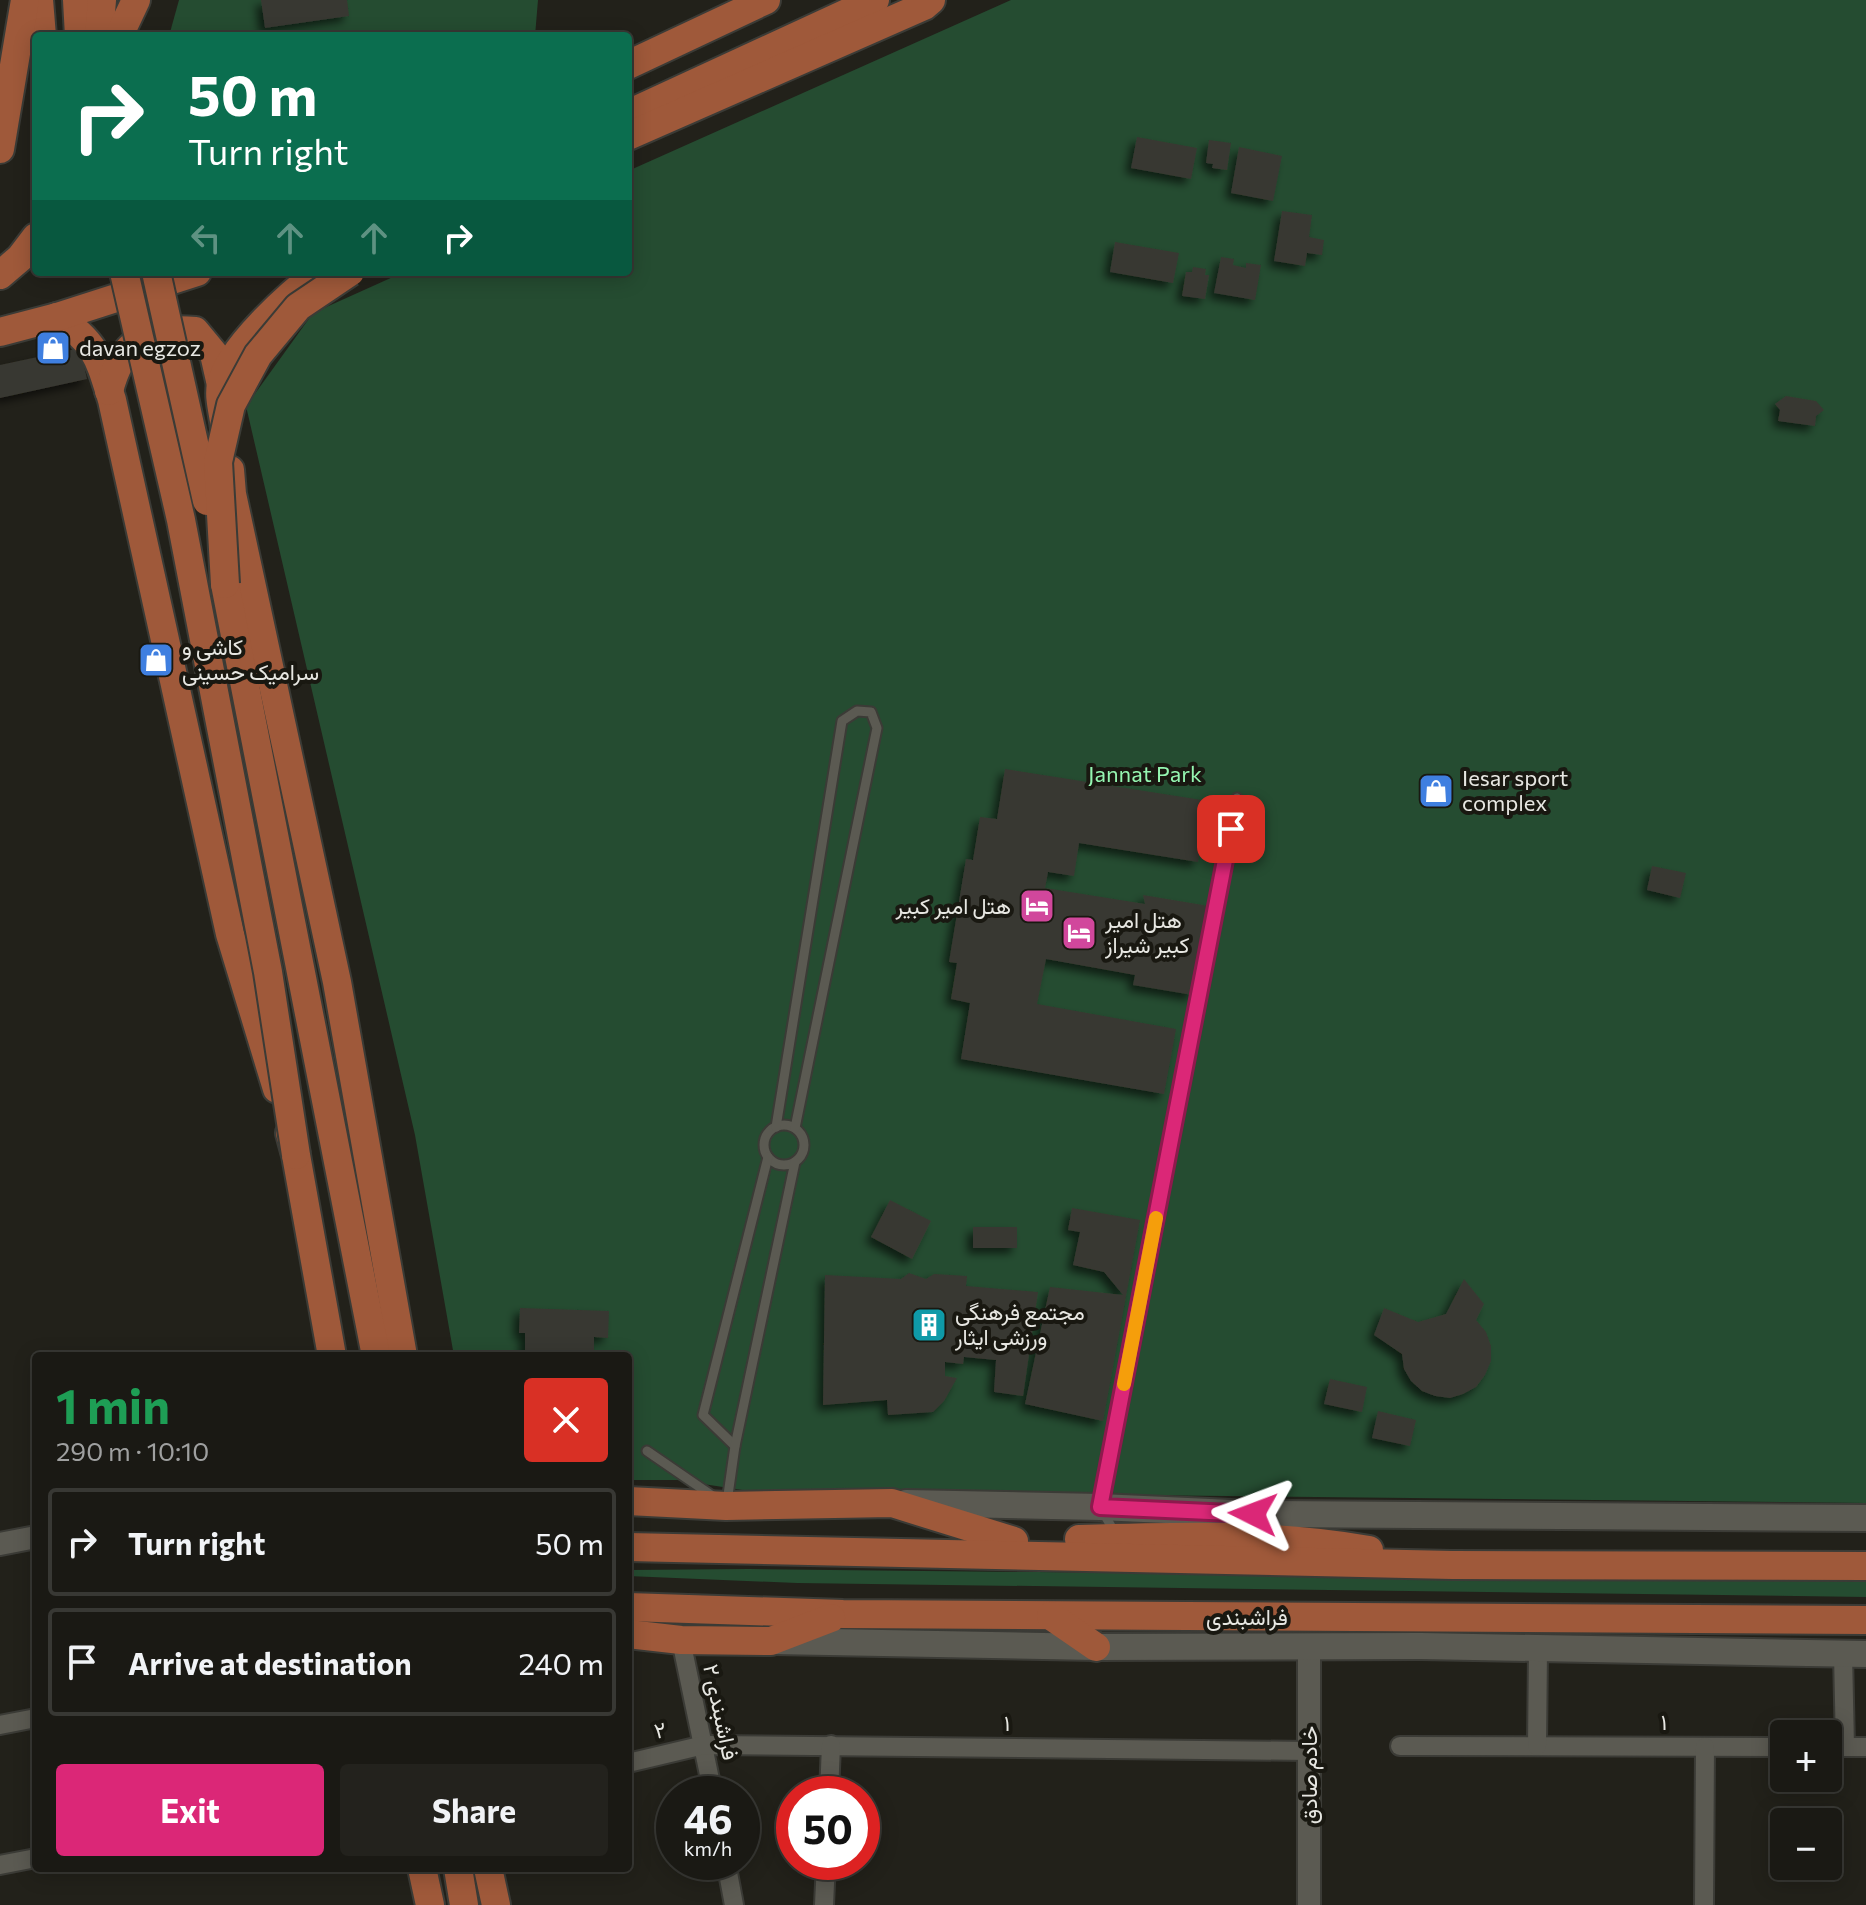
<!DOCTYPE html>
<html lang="en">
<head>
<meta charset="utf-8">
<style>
	:root { --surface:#1a1914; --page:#23221d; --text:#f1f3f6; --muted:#9fa0a0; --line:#383834; --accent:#db2777 }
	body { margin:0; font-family:Commissioner,Vazirmatn,sans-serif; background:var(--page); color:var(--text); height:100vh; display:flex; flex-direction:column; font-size:30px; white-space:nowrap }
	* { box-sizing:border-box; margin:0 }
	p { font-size:26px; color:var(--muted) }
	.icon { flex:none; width:44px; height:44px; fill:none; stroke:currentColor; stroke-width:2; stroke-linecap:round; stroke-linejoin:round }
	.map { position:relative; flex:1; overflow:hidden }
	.details { position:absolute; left:32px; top:1352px; width:600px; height:520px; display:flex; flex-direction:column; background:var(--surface); border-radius:8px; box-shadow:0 4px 20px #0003,0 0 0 2px var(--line) }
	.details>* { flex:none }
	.top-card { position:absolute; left:32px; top:32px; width:600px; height:244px; border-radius:8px; box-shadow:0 4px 20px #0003,0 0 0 2px var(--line); background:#0b6e4f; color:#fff; overflow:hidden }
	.tools { position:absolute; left:1770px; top:1720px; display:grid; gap:16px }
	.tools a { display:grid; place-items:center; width:72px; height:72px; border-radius:8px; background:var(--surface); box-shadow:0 4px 20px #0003,0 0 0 2px var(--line); font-size:40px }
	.speed { position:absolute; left:656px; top:1776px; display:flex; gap:16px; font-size:40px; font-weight:700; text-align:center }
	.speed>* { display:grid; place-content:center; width:104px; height:104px; border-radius:50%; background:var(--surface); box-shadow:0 4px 20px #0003,0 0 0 2px var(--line); line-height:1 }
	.speed small { font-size:20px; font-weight:400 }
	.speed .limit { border:12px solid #d22; background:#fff; color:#111 }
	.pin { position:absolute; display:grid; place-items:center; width:68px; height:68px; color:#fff; margin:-34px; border-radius:16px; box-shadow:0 4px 12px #0006 }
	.me { position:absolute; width:88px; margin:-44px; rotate:273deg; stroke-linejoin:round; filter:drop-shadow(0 0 6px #0008) }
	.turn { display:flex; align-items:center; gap:28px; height:168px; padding:0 24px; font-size:36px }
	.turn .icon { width:104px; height:104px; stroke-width:2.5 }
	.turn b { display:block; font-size:56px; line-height:68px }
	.lanes { display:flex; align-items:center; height:76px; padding:0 24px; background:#0003; justify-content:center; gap:40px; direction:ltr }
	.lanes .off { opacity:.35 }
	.round { display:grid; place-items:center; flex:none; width:84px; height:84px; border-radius:8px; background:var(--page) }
	.overview { display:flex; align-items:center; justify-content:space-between; height:136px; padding:0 24px }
	h1 { font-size:48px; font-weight:700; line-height:60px; color:#1e9e55 }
	.action { display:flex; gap:16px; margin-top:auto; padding:16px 24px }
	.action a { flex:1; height:92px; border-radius:8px; background:var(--accent); color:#fff; font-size:32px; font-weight:700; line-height:92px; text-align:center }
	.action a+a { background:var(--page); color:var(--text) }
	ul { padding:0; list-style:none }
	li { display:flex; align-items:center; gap:24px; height:108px; margin:0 16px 12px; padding:0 8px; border:4px solid var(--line); border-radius:8px }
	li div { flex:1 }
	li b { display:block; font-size:30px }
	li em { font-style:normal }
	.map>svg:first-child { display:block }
	.green { fill:#254c31 }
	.building { fill:#393831; filter:url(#shadow) }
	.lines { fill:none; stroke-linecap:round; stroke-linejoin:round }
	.service-casing { stroke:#3b3b36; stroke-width:13 }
	.minor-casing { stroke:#3b3b36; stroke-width:22 }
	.tertiary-casing { stroke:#3b3b36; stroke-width:26 }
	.secondary-casing { stroke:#3b3b36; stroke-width:30 }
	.primary-casing { stroke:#3b3b36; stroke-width:32 }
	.service { stroke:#5b5a52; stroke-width:9 }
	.minor { stroke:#5b5a52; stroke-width:18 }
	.tertiary { stroke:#5b5a52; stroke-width:22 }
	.secondary { stroke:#5b5a52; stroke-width:26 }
	.primary { stroke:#9f593a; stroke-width:28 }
	.primary-bridge-casing { stroke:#3b3b36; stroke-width:32; stroke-linecap:butt }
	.primary-bridge { stroke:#9f593a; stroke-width:28 }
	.route-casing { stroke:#8e194d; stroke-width:20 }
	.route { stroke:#db2777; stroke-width:14 }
	.slow { stroke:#f59e0b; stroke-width:14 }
	.labels { text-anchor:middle; stroke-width:8; stroke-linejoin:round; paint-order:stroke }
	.poi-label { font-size:22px; fill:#e7e7e2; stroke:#191811; text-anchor:start }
	.park-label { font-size:22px; fill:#95f6b1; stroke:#191811 }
	.street-label { font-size:22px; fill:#e7e7e2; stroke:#191811 }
</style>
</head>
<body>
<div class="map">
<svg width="1866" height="1905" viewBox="0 0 1866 1905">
	<defs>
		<filter id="shadow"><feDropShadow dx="-5.5" dy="5.5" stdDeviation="4" flood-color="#0009"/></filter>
	</defs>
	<rect width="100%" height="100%" fill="#22211a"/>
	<g class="green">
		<polygon points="179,0 538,0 535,36 169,36"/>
		<polygon points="1011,0 1866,0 1866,1503 749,1491 677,1480 628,1480 628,1356 454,1356 415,1135 246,406 313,313 404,272 628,272 628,171"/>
		<polygon points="749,1569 1866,1581 1866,1597 797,1583 628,1576 628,1570"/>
	</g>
	<g class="building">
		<polygon points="261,0 347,0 349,16 265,28"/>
		<polygon points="1137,137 1197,148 1191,179 1131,168"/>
		<polygon points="1209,140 1231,143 1227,170 1212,168 1213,164 1206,163"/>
		<polygon points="1239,147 1282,156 1273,201 1231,193"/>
		<polygon points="1282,211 1312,215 1309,237 1324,240 1322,255 1307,253 1305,266 1274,261"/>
		<polygon points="1115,242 1179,253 1173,283 1110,272"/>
		<polygon points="1221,257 1234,259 1233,265 1246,268 1246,263 1261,265 1255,300 1214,293"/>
		<polygon points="1193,267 1206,269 1205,275 1209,275 1205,299 1182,296 1186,272 1192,272"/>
		<polygon points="80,348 87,379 0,398 0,365"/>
		<polygon points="1786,396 1816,401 1824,410 1816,416 1815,426 1778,421 1780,410 1775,404"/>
		<polygon points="1005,769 1208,801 1198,862 1079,843 1074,876 1048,872 1045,888 1145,904 1143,895 1209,906 1193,995 1133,985 1135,975 1046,959 1037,1004 1176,1029 1164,1094 961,1059 970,1003 951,999 957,963 949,962 966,859 973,860 980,817 997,819"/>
		<polygon points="1652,866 1686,873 1680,898 1647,890"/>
		<polygon points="890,1200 931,1221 912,1259 871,1237"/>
		<polygon points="1072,1208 1140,1220 1103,1421 1025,1404 1050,1287 1123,1295 1104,1272 1073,1265 1080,1232 1068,1230"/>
		<rect x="973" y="1227" width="44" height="21"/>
		<polygon points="909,1273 926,1279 934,1274 967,1276 966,1286 1038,1292 1023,1396 994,1392 996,1360 964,1357 963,1364 945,1362 945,1376 957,1378 944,1401 933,1412 888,1415 887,1400 823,1405 825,1275 901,1279"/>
		<polygon points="1464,1279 1484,1304 1476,1320 1486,1332 1491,1346 1491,1361 1485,1375 1476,1387 1463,1394 1450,1398 1435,1396 1422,1391 1411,1381 1404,1369 1402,1354 1374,1335 1384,1308 1418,1322 1446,1314"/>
		<polygon points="520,1308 609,1311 608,1338 594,1337 594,1356 525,1356 525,1333 519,1333"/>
		<polygon points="1330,1379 1367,1387 1362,1412 1324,1404"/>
		<polygon points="1378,1411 1416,1420 1410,1446 1372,1438"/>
	</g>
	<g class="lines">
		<defs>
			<g id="service">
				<circle cx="784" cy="1145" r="20"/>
				<polyline points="776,1127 842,721 857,711 871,712 877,728 795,1128"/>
				<polyline points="735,1446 703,1415 768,1157"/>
				<polyline points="647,1451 714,1497"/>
				<polyline points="727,1502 735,1446 795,1162"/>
				<polyline points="1115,1533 1100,1507 1237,798"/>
			</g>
			<g id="minor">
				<polyline points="681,1640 713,1794"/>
				<polyline points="1843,1654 1845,1747"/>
				<polyline points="0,1725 36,1718"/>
				<polyline points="1400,1746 1784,1747"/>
				<polyline points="1537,1746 1538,1649"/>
				<polyline points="1828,1747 1866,1747"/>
				<polyline points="628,1763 704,1745 1309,1751"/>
				<polyline points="829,1794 831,1745"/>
				<polyline points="726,1862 734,1905"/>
				<polyline points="0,1865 36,1858"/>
				<polyline points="824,1905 826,1862"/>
				<polyline points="1704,1905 1705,1747"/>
			</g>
			<g id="tertiary">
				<polyline points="0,1544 36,1537"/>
				<polyline points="1309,1645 1309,1905"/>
			</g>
			<g id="secondary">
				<polyline points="906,1503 1100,1507 1253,1514 1866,1518"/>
				<polyline points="774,1641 1096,1647 1421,1646 1866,1654"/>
			</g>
			<g id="primary">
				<polyline points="39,0 42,36"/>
				<polyline points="77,0 79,36"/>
				<polyline points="99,36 102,0"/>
				<polyline points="119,36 136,0"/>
				<polyline points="628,65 766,0"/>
				<polyline points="628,114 875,0"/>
				<polyline points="628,136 924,6 931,0"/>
				<polyline points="0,149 25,0"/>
				<polyline points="0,275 20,258 36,237"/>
				<path d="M 57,317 C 96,342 99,358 112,400 L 230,934 L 277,1089"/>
				<polyline points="0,332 57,317 197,272"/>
				<path d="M 109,391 C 121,343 146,326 195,331 L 214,354 L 221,385"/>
				<path d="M 225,429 C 224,416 218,397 221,385 C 228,349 291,293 319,272"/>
				<polyline points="230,470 232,494 337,982 403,1356"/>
				<polyline points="225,584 376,1356"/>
				<polyline points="290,1133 296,1155 332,1356"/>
				<polyline points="628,1501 726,1506 892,1503 1014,1541"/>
				<path d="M 1079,1539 C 1176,1536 1273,1533 1369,1550"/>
				<polyline points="628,1547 1452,1565 1866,1566"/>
				<polyline points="628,1607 843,1614 1866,1620"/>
				<polyline points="1051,1616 1096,1647"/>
				<polyline points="628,1634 681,1640 771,1641 831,1618"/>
				<polyline points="422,1868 430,1905"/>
				<polyline points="458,1868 464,1905"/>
				<polyline points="488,1868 496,1905"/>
			</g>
		</defs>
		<use href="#service" class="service-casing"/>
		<use href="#minor" class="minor-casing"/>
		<use href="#tertiary" class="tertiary-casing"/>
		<use href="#secondary" class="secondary-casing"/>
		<use href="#primary" class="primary-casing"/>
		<use href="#service" class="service"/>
		<use href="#minor" class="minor"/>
		<use href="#tertiary" class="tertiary"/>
		<use href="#secondary" class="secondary"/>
		<use href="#primary" class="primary"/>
		<defs>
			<g id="primary-bridge">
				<polyline points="124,272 181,520 268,972 296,1155"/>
				<polyline points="156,272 207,501"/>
				<polyline points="225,584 218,462 231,405 258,355 298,307 350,272"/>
			</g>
		</defs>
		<use href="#primary-bridge" class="primary-bridge-casing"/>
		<use href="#primary-bridge" class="primary-bridge"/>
	</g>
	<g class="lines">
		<defs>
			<polyline id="route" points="1231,829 1100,1507 1253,1514"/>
		</defs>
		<use href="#route" class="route-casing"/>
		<use href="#route" class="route"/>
		<polyline class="slow" points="1124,1384 1156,1218"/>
	</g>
	<defs>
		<symbol id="shop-square" viewBox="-11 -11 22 22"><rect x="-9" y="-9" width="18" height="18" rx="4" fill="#3f7fe0" stroke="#191811"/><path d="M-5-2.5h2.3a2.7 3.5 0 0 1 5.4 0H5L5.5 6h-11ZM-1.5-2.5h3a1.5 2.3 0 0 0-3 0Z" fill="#fff"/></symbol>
		<symbol id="hotel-square" viewBox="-11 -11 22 22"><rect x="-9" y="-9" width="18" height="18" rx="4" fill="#d1479c" stroke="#191811"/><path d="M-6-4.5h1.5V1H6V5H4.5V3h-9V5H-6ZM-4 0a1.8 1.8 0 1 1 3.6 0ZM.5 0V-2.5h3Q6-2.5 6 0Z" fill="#fff"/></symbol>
		<symbol id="building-square" viewBox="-11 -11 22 22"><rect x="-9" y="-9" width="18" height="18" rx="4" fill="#0f9aa8" stroke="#191811"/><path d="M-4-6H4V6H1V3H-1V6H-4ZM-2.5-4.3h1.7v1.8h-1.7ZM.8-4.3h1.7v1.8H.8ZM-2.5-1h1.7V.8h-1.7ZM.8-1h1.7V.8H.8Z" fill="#fff"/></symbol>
	</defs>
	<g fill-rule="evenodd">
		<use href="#shop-square" x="33" y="328" width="40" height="40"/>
		<use href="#shop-square" x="136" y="640" width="40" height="40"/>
		<use href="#shop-square" x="1416" y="771" width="40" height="40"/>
		<use href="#hotel-square" x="1017" y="886" width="40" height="40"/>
		<use href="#hotel-square" x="1059" y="913" width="40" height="40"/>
		<use href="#building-square" x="909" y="1305" width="40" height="40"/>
	</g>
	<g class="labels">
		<g class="poi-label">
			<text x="79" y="356">davan egzoz</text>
			<text x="182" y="655">کاشی و<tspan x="182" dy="25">سرامیک حسینی</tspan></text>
			<text x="1462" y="786">Iesar sport<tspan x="1462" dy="25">complex</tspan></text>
			<text x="1011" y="914" text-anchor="end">هتل امیر کبیر</text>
			<text x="1105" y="928">هتل امیر<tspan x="1105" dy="25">کبیر شیراز</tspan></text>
			<text x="955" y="1320">مجتمع فرهنگی<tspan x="955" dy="25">ورزشی ایثار</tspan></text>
		</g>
		<g class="park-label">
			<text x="1145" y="782">Jannat Park</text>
		</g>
		<g class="street-label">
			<text x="1247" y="1625">فراشبندی</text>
			<text transform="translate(721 1712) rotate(78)" y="8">۲ فراشبندی</text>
			<text x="1664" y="1730">۱</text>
			<text transform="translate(1007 1723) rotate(1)" y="8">۱</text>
			<text transform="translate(660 1730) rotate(-13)" y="8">۲</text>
			<text transform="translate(1309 1775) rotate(-90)" y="8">خادم صادق</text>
		</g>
	</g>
</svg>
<div class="tools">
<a>+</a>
<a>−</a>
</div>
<div class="speed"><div>46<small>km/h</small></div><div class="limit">50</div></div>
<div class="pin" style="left:1231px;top:829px;background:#d93025"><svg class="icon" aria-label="arrive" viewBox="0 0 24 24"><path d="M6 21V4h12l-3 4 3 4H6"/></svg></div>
<svg class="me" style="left:1253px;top:1514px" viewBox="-20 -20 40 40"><path d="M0-17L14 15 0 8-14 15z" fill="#db2777" stroke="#fff" stroke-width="4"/></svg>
<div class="top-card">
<div class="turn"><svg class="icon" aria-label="right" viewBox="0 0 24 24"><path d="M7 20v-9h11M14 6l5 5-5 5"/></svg><div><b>50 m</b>Turn right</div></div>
<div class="lanes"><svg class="icon off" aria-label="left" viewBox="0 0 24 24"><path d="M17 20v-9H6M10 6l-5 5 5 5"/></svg><svg class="icon off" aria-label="ahead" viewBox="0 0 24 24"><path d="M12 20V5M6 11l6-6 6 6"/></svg><svg class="icon off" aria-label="ahead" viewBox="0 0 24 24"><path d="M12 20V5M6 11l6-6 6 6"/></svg><svg class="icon" aria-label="right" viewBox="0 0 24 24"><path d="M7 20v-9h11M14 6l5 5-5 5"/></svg></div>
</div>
<section class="details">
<div class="overview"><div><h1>1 min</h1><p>290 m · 10:10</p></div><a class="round" style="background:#d93025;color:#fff"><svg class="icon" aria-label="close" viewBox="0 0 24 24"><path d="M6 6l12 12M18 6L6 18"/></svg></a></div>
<ul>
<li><svg class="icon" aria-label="right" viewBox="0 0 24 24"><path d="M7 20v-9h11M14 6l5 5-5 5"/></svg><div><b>Turn right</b></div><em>50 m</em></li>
<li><svg class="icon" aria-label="arrive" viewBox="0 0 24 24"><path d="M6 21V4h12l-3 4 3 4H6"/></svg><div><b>Arrive at destination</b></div><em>240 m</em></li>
</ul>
<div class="action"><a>Exit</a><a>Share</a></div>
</section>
</div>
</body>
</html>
